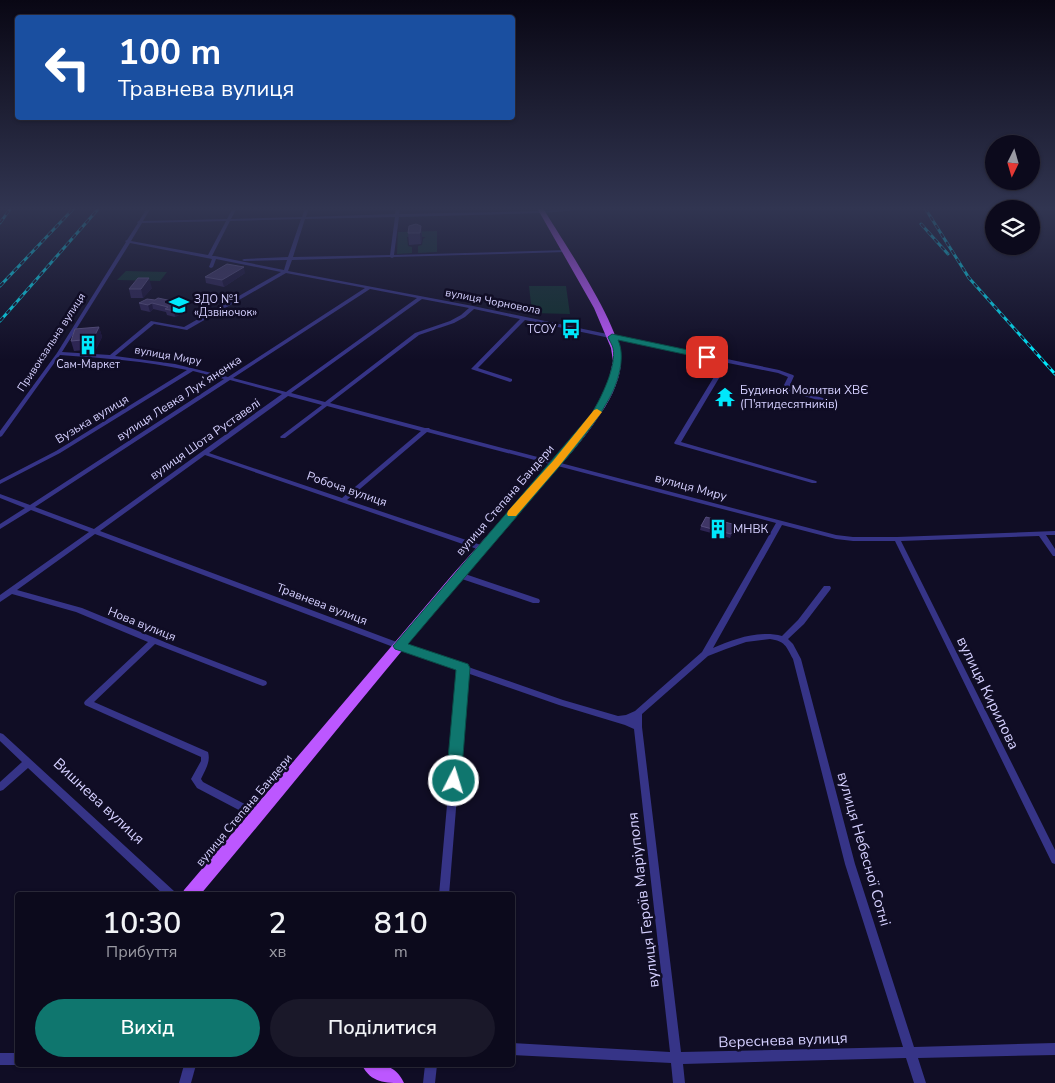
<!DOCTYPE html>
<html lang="uk">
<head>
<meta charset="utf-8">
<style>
	:root { --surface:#0c0a1c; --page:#1a1829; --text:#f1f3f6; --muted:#9a9aa3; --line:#2c2b3b; --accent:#0f766e }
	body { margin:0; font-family:"Nunito Sans",sans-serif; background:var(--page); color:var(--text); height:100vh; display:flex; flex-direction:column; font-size:19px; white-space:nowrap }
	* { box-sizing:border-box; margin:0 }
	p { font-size:16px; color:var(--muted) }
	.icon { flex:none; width:28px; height:28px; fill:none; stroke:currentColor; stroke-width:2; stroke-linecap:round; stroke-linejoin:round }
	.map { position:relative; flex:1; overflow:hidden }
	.drawer { position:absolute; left:15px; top:892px; width:500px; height:175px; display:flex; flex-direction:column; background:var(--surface); border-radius:5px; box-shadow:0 1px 4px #0004,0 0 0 1px var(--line) }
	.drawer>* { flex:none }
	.guide { position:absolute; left:15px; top:15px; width:500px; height:105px; border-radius:5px; box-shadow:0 1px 4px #0004,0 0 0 1px var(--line); background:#1a4fa0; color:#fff; overflow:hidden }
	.needle { width:32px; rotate:185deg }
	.buttons { position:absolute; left:985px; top:135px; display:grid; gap:10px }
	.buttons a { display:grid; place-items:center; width:55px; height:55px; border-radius:50%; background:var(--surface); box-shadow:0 1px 4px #0004,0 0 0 1px var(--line); font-size:25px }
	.pin { position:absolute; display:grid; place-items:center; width:42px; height:42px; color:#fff; margin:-21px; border-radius:10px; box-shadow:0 2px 8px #0006 }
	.me { position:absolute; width:55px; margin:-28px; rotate:5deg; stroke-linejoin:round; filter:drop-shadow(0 0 4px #0008) }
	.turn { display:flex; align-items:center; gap:18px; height:105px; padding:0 20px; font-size:22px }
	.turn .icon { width:65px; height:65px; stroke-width:2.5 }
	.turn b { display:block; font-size:35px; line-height:42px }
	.eta { display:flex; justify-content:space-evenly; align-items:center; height:85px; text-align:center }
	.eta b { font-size:30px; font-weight:600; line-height:35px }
	.cta { display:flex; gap:10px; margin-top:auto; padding:10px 20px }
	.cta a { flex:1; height:58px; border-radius:30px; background:var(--accent); color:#fff; font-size:20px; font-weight:600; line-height:58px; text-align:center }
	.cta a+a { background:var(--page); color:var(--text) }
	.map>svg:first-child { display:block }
	.green { fill:#0f2f2d }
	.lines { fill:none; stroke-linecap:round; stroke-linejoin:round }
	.minor { fill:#363487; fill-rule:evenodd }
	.primary { fill:#bc57ff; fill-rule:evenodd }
	.rail-casing { stroke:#00e8fb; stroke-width:3 }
	.rail { stroke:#100d25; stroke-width:2; stroke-dasharray:5; stroke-linecap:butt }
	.wall { fill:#2d2454 }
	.shaded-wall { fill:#1a1339 }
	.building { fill:#3f3666; stroke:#564e7e }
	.route { fill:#0f766e; stroke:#0a4d48 }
	.slow { fill:#f59e0b }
	.labels { text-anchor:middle; stroke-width:5; stroke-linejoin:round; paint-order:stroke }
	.far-poi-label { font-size:11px; fill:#d5d0ff; stroke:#100d25; text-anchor:start }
	.far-street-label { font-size:11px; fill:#d5d0ff; stroke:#100d25 }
	.poi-label { font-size:12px; fill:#d5d0ff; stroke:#100d25; text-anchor:start }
	.street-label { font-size:12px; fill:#d5d0ff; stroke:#100d25 }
	.near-street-label { font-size:15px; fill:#d5d0ff; stroke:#100d25 }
</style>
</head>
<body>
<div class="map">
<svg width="1055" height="1083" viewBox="0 0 1055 1083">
	<rect width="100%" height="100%" fill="#100d25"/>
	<g class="green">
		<polygon points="437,231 437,252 418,253 418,246 422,245 423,239 426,237 407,237 408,246 412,247 412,253 397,254 398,232"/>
		<polygon points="126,271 167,272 160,281 117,280"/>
		<polygon points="529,286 566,286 570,314 532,313"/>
	</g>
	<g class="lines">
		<g class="minor">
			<path d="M 147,208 L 151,208 L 143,221 L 227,219 L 233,208 L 237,208 L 231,219 L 302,217 L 305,208 L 309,208 L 306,217 L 395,214 L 396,208 L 400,208 L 399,214 L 542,211 L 576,208 L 591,208 L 589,209 L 542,213 L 399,217 L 394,255 L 567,250 L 567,252 L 566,252 L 394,257 L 392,258 L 390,257 L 292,260 L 288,271 L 473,306 L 779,370 L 793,375 L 794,376 L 790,385 L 791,389 L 837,402 L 838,403 L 835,405 L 787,391 L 784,385 L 788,377 L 778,373 L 728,363 L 681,442 L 816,481 L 817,482 L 816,483 L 812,483 L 675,444 L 674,443 L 723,362 L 525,320 L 478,368 L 512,379 L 512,381 L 510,382 L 471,369 L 520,319 L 474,309 L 465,317 L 454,323 L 419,335 L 330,403 L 425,428 L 429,428 L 430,429 L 836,535 L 853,537 L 897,537 L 1055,531 L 1055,535 L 1046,535 L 1055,549 L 1055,556 L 1053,556 L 1039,536 L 901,541 L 1055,850 L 1055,864 L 1052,863 L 895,541 L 853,541 L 836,539 L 782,525 L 713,648 C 734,639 759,630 782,636 L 798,620 L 824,586 L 830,586 L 831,588 L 830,590 L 804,624 L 788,639 L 793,644 L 801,659 L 855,864 L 914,1047 L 1055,1043 L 1055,1055 L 918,1058 L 926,1083 L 914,1083 L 906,1058 L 683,1064 L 685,1083 L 673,1083 L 671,1063 L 512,1055 L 512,1043 L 670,1052 L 634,729 L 625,725 L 559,705 L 467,673 L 449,895 L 439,895 L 459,670 L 396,648 L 95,534 L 17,590 L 82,608 L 172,645 L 266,681 L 267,683 L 266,685 L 263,686 L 260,685 L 155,644 L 94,702 L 208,752 C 211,762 205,770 201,779 L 203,782 L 260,812 L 262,815 L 260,818 L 257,819 L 254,818 L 197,788 L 191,779 L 201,761 L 201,757 L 85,705 L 84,703 L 85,701 L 148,642 L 76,612 L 12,594 L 0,602 L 0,595 L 89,532 L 31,510 L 0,529 L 0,524 L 25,508 L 0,498 L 0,494 L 30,505 L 224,379 L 193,371 L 60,453 L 0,484 L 0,480 L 56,451 L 187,370 C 145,361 103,358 60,355 L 2,436 L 0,437 L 0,431 L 57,353 L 126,242 L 125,241 L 127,240 L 138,223 L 137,222 L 139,221 ZM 395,217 L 390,255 L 293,257 L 305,219 ZM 301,219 L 288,257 L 244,259 L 242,260 L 244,261 L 287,260 L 284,270 L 215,256 L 212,256 L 230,221 ZM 226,221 L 208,255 L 131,241 L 142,223 ZM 130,243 L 212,259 L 209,267 L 211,268 L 213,267 L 216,259 L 281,272 L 184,327 L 151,321 L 110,355 L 62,352 ZM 286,273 L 365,288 L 228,377 L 175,364 L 115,356 L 154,324 L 187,330 ZM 370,289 L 417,298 L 286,392 L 233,378 ZM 422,299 L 469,308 L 461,315 L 450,321 L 415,333 L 325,402 L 291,393 ZM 230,380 L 282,394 L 94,529 L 35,507 ZM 288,396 L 322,405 L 281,436 L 280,437 L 281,438 L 285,438 L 327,406 L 421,431 L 342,498 L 209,453 ZM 427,432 L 776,523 L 702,652 L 635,711 L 626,715 L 618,716 L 563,700 L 402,644 L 100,531 L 205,455 L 480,550 L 484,550 L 485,548 L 484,546 L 347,500 ZM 770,639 C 785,641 786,646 793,659 L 845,864 L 903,1047 L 681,1052 L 642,727 L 642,714 L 708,656 L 726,649 L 746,642 Z"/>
			<polygon points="456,573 462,573 539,599 540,601 539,603 533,603 456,577 455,575"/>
			<polygon points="0,733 3,734 175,892 176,895 164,895 28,768 3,790 0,791 0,782 22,762 0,741"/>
			<rect x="0" y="1053" width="18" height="12"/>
			<polygon points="184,1065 196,1065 191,1083 179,1083"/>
			<polygon points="425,1065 437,1065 435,1083 423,1083"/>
		</g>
		<g class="primary">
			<path d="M 537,208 L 543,208 C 562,240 621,326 621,360 C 621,379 610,401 599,416 C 583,441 562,463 542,486 C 515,517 488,548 461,580 C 373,684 288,791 200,895 L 182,895 L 184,890 L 453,574 L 569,444 L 592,413 L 602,396 L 609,379 L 613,361 L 611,348 L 594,308 Z"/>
			<path d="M 362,1065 C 381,1065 395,1063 404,1083 C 385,1083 371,1083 362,1065 Z"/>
		</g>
		<defs>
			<g id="rail">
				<polyline points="925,208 969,278 1055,374"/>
				<polyline points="0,223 10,209"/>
				<polyline points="921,224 948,254"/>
				<polyline points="0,286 74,208"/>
				<polyline points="0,321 99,208"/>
			</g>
		</defs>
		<use href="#rail" class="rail-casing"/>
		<use href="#rail" class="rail"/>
	</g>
	<g class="wall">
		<polygon points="421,226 422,238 421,244 409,245 408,233"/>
		<polygon points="245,273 224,287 206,283 205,277"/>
		<polygon points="152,288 143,298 131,298 129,289"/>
		<polygon points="155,300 182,306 183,313 175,317 167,315 166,312 153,309 150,312 141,310 139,303"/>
		<polygon points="99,327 102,337 96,349 74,351 71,341"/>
		<polygon points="701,526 735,529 730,538 700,530"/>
	</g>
	<g class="shaded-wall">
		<polygon points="421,226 422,238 421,244 420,233"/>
		<polygon points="244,267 245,273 224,287 222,280"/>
		<polygon points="149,278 152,288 143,298 141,289"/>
		<polygon points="177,302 178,308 182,306 183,313 175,317 174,311 174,304"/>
		<polygon points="152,303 153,309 150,312 148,305"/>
		<polygon points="99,327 102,337 96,349 93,339"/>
		<polygon points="736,525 735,529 730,538 731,534"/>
	</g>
	<g class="building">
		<polygon points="416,224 421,226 420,233 408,233 409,226"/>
		<polygon points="227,264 244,267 222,280 205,277"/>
		<polygon points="138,278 149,278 141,289 129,289"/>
		<polygon points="158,298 177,302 174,304 182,306 174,311 165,309 168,307 152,303 148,305 139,303 147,299 155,300"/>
		<polygon points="99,327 93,339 71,341 75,329"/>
		<polygon points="706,517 736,525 731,534 701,526"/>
	</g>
	<linearGradient id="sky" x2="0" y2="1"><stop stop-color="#090714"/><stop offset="0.58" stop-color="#313551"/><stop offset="1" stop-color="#313551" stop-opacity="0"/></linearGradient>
	<rect width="1055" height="360" fill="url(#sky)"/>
	<path class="route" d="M 612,334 L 707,354 L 711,357 L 707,359 L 618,340 C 626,357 618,383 609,399 C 590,434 560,465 535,495 C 493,545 450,594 408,644 L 468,664 L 470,668 L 461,781 L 459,786 L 454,787 L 448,786 L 446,781 L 456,670 L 395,649 L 393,646 L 592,413 C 601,398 617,366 613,348 C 612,344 609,340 608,337 Z"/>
	<polygon class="slow" points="597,409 602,412 560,465 516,516 508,516 507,514 508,511 553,461 594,410"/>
	<defs>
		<symbol id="school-bare" viewBox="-9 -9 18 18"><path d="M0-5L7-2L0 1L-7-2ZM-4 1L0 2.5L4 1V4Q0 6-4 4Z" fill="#00e8fb" stroke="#100d25" stroke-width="2.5" paint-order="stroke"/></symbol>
		<symbol id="bus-bare" viewBox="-9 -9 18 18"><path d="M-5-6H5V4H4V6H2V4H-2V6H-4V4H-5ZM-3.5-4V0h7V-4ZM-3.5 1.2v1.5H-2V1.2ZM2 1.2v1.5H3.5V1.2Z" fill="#00e8fb" stroke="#100d25" stroke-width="2.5" paint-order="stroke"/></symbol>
		<symbol id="building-bare" viewBox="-9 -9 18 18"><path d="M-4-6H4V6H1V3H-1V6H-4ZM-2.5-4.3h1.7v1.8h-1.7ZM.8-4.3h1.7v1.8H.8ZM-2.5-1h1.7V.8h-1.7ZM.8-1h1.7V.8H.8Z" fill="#00e8fb" stroke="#100d25" stroke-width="2.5" paint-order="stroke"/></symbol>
		<symbol id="temple-bare" viewBox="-9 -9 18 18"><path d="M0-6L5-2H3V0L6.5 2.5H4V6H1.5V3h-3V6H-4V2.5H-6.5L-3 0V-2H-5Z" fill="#00e8fb" stroke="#100d25" stroke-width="2.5" paint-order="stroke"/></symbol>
	</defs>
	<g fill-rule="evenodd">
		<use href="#school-bare" x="165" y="291" width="28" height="28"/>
		<use href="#bus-bare" x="557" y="315" width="28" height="28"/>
		<use href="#building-bare" x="74" y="331" width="28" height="28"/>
		<use href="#temple-bare" x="711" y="383" width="28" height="28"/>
		<use href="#building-bare" x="704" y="515" width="28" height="28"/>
	</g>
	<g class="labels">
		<g class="far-poi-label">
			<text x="194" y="303">ЗДО №1<tspan x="194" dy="13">«Дзвіночок»</tspan></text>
			<text x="556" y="333" text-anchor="end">ТСОУ</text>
			<text x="88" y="368" text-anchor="middle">Сам-Маркет</text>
		</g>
		<g class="far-street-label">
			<text transform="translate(493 301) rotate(11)" y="4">вулиця Чорновола</text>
			<text transform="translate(51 342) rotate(-57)" y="4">Привокзальна вулиця</text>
			<text transform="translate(168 355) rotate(10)" y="4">вулиця Миру</text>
		</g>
		<g class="poi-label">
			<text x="740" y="394">Будинок Молитви ХВЄ<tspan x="740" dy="14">(П'ятидесятників)</tspan></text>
			<text x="733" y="533">МНВК</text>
		</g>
		<g class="street-label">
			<text transform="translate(179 398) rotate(-33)" y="4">вулиця Левка Лукʼяненка</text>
			<text transform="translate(92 419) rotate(-31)" y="4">Вузька вулиця</text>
			<text transform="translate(205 439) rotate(-35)" y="4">вулиця Шота Руставелі</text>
			<text transform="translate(691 487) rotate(15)" y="4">вулиця Миру</text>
			<text transform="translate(347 489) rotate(19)" y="4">Робоча вулиця</text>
			<text transform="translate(505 500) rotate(-49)" y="4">вулиця Степана Бандери</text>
			<text transform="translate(322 604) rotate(21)" y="4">Травнева вулиця</text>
			<text transform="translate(142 624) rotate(22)" y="4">Нова вулиця</text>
			<text transform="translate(244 810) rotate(-50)" y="4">вулиця Степана Бандери</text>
		</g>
		<g class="near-street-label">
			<text transform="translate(988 693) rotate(64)" y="5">вулиця Кирилова</text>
			<text transform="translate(99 801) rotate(43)" y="5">Вишнева вулиця</text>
			<text transform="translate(864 849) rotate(74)" y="5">вулиця Небесної Сотні</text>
			<text transform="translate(643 900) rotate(-97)" y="5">вулиця Героїв Маріуполя</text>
			<text transform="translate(783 1040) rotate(-2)" y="5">Вереснева вулиця</text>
		</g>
	</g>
</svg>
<div class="buttons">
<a><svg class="needle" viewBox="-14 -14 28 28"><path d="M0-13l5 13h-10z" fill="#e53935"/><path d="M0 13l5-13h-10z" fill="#9a9aa3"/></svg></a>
<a><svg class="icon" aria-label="layers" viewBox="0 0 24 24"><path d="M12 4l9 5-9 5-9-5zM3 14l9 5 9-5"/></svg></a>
</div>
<div class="pin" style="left:707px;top:357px;background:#d93025"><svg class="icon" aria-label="arrive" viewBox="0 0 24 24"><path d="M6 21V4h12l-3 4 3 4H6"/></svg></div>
<svg class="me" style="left:454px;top:781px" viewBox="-20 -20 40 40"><circle r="17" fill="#0f766e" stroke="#fff" stroke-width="3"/><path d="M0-11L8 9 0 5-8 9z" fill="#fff"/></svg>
<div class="guide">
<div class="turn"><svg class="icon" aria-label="left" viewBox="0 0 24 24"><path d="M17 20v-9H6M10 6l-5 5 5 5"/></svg><div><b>100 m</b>Травнева вулиця</div></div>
</div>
<section class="drawer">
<div class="eta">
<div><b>10:30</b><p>Прибуття</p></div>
<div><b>2</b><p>хв</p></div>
<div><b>810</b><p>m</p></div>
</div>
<div class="cta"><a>Вихід</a><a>Поділитися</a></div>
</section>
</div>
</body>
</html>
